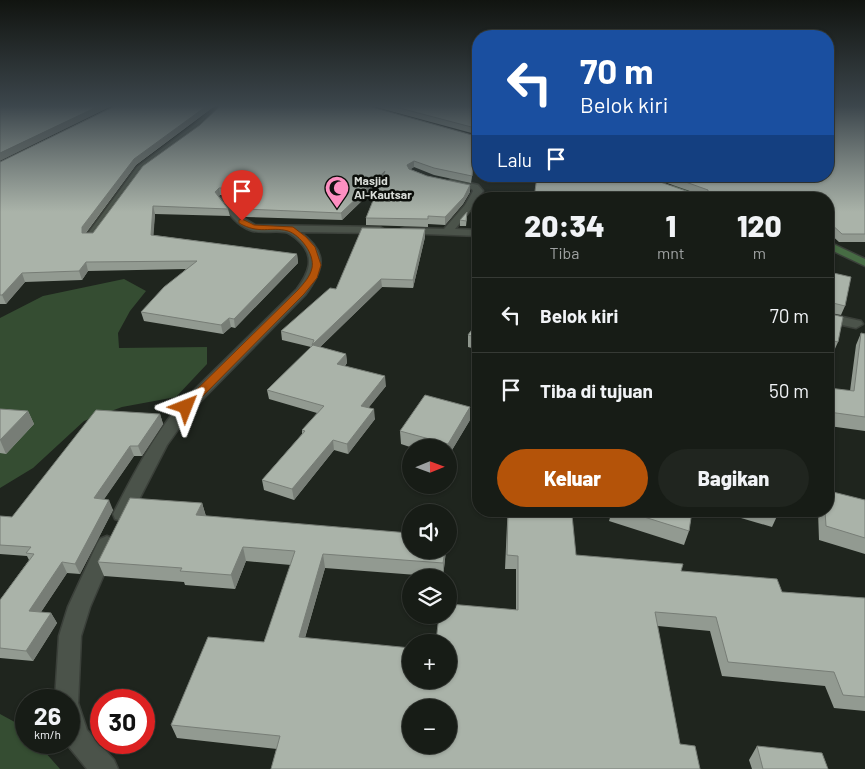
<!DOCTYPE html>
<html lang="id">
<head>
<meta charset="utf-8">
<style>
	:root { --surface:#171c16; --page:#20251f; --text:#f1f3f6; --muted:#9ea1a1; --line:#363a35; --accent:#b45309 }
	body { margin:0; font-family:Barlow,sans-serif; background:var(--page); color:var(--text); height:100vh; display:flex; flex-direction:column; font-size:19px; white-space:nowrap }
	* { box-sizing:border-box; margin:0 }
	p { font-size:16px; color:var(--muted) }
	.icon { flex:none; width:28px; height:28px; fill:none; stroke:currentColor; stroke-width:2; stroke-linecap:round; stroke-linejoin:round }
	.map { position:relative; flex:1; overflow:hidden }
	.drawer { position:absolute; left:472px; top:192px; width:362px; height:325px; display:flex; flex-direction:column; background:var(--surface); border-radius:20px; box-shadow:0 1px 4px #0004,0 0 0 1px var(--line) }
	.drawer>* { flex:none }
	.hud { position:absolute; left:472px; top:30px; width:362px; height:152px; border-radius:20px; box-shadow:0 1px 4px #0004,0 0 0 1px var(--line); background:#1a4fa0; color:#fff; overflow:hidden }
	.needle { width:32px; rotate:89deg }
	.tools { position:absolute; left:402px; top:439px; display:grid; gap:10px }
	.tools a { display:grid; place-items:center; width:55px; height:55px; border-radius:50%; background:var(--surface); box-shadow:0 1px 4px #0004,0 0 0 1px var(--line); font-size:25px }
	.speed { position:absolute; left:15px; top:689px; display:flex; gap:10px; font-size:25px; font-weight:700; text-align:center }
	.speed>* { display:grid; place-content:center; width:65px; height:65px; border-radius:50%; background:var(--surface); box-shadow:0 1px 4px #0004,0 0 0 1px var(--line); line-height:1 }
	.speed small { font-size:12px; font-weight:400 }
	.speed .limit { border:8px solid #d22; background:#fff; color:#111 }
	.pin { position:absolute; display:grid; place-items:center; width:42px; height:42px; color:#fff; margin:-51px -21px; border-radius:50% 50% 50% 0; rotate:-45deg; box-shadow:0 0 5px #0007 }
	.pin .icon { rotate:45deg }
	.me { position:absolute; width:55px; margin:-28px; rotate:45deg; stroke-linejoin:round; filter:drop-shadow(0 0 4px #0008) }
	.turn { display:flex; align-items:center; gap:18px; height:105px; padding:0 25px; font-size:22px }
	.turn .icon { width:65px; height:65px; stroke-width:2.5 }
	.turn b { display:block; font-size:35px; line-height:42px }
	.then { display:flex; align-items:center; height:48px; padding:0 25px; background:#0003; gap:10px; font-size:19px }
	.eta { display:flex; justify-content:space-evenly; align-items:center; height:85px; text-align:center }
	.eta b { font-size:30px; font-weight:800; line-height:35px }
	.primary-button { display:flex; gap:10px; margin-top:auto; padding:10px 25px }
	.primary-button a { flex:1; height:58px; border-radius:30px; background:var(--accent); color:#fff; font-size:20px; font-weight:800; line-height:58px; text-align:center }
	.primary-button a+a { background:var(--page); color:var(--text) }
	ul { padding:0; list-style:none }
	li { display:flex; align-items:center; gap:15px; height:75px; padding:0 25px; border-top:1px solid var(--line) }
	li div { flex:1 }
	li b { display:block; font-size:19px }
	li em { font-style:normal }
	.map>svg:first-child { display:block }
	.green { fill:#354d32 }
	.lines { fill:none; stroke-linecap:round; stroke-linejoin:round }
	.street-casing { stroke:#3b403a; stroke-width:3 }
	.secondary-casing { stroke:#3b403a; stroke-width:3 }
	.street { fill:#4b534a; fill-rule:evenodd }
	.secondary { fill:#476c44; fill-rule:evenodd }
	.wall { fill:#929a91 }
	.shaded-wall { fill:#777d76 }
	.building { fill:#aab3a9; stroke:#777d76; fill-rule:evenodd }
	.route { fill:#b45309; stroke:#753606 }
	.labels { text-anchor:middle; stroke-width:5; stroke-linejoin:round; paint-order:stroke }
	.far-poi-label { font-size:12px; font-weight:bold; fill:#d8dcd7; stroke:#0b0e0a; text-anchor:start }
</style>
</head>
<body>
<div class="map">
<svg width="865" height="769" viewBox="0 0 865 769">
	<rect width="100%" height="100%" fill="#1f251e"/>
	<g class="green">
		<polygon points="124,279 146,291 130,311 118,333 119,348 207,347 207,364 176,397 122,407 84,421 33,468 0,488 0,318 43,296"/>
		<polygon points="0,714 22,726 26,730 26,742 37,743 60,769 0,769"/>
	</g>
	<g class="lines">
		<defs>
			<g id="street">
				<polygon points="219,105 225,105 200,129 143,171 94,240 86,240 85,238 86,236 137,167 194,125"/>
				<polygon points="451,179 478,185 483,191 472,208 455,229 479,230 479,236 401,233 400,231 401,229 405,228 444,229 465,205 473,191 472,189 448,184 447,182"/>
				<path d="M 223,196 L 226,197 L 245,219 L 255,225 L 380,227 L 385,230 L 380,233 L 300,232 C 329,253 324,269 305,295 L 192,410 L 167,445 L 129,519 L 122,521 L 115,519 L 113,514 C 133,475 153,437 180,404 L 297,289 C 308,274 316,258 300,242 C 296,238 290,232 284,232 C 274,230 260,234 250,230 C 236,225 228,212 220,201 L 218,199 Z"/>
				<polygon points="829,314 861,321 863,324 856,328 829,322"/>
				<polygon points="107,536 114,539 117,544 90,607 81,636 78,703 87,730 114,760 118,769 87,769 65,742 69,742 69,700 55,700 59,636 68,607 97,544 100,539"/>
			</g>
			<g id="secondary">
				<polygon points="674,186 705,197 706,199 693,199 671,191 671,187"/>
				<polygon points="829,242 865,259 865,266 829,249"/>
			</g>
		</defs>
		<use href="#street" class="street-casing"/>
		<use href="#secondary" class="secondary-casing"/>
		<use href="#street" class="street"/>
		<use href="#secondary" class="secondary"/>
	</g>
	<g class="wall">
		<polygon points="116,105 216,105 136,165 86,233 93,233 143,166 479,137 479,171 473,170 471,183 434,175 414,167 410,169 427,176 470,185 470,192 463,204 445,225 428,224 428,227 366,225 366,218 380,183 342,220 246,217 226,195 220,195 219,196 228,209 230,216 155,214 153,235 297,254 298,263 235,328 231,327 223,334 144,321 141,312 186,269 88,271 82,280 25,282 6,304 0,304 0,162"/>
		<polygon points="368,105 479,105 479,135"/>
		<polygon points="865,105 865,242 839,242 829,233 829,199 707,199 707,197 647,176 829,176"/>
		<polygon points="525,176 643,176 692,193 691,199 534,199 537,178"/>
		<polygon points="467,217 466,226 460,226 460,220"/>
		<polygon points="425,229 425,237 413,288 382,287 320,347 346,354 347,363 345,366 386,386 368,408 375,419 348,454 334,450 294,500 264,490 262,480 302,434 302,430 317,413 269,399 267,390 311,347 282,340 281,331 336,289"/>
		<polygon points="829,272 845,306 841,315 831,313 838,342 834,351 829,350"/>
		<polygon points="479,320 479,350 468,347 468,335"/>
		<polygon points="861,333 865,334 865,431 829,426 829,388 850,391 856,345"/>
		<polygon points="0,409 28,411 34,424 6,454 0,453"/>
		<polygon points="160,414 163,424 142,456 134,456 104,499 113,510 80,574 67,573 41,612 51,613 57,623 33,661 0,658 0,600 29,560 27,556 0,554 0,516 12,517"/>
		<polygon points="470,420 449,455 449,448 413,448 401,444 400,431"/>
		<polygon points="865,500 865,554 819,540 818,511 829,511"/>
		<polygon points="202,503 206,516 446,550 443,577 325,568 305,638 411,680 516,610 516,569 505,569 507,524 508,511 576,555 681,571 782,592 865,598 865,711 834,708 825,686 722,676 710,631 658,626 277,749 177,738 171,725 264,642 291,565 246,561 235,589 185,585 184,582 104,576 98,562"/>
		<polygon points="612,511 692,511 689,531 684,545 609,521"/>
		<polygon points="717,511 778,511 778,514 772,527"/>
		<polygon points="757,746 828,769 752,769 749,760"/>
	</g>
	<g class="shaded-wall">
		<polygon points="101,105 114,105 0,161 0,153"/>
		<polygon points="208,105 216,105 136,165 84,235 82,233 82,227 134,159"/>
		<polygon points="414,161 414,167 407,172 407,165"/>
		<polygon points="385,171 386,178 342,220 341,213"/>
		<polygon points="470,185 470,192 463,204 445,225 445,217"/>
		<polygon points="219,188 220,195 216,199 215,192"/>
		<polygon points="153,206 155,214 153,243 151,235"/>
		<polygon points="425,229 425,237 413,288 413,280"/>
		<polygon points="297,254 298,263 235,328 234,319"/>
		<polygon points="86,262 88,271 82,280 79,271"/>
		<polygon points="22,273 25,282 6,304 2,295"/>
		<polygon points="381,279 382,287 313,354 312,345"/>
		<polygon points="229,318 231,327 223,334 221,325"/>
		<polygon points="346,354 347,363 338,373 337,364"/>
		<polygon points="385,376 386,386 362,416 361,406"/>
		<polygon points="470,407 470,420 449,455 449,448 448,448 448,444"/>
		<polygon points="374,409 375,419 348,454 347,444"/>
		<polygon points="28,411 34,424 6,454 0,440"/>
		<polygon points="160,414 163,424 142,456 138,446"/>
		<polygon points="333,440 334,450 294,500 292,489"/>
		<polygon points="130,446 134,456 98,508 94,498"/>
		<polygon points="109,500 113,510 80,574 75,564"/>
		<polygon points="202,503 206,517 196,515"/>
		<polygon points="243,547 246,561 235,589 231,575"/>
		<polygon points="445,550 446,550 443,577 443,563"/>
		<polygon points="323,554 325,568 301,651 299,637"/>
		<polygon points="62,562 67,573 35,621 29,611"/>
		<polygon points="51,613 57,623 33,661 26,651"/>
	</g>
	<g class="building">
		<polygon points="0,105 101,105 0,153"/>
		<polygon points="117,105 208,105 134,159 82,227 82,233 93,233 143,166 200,125 221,105 365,105 479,137 479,164 473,163 472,176 434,168 414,161 407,165 409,169 427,176 470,185 464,197 445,217 428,216 428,219 366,218 385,171 341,213 244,209 225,188 219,188 215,192 228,209 153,206 151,235 297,254 234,319 229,318 221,325 141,312 164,287 197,261 86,262 79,271 22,273 2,295 0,295 0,162"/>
		<polygon points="388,105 479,105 479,129"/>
		<polygon points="829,105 865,105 865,234 842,234 829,222 829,199 745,199 732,194 708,193 708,190 669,176 829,176"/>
		<polygon points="537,176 643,176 692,193 677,193 681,199 534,199"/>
		<polygon points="467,212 466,221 460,220"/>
		<polygon points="362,228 425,229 413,280 381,279 312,345 314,340 281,331 330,288 336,289"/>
		<polygon points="829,272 851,277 845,306 833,303 831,305 831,314 843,317 838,342 829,340"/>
		<polygon points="479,320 479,338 468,335"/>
		<polygon points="861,333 865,334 865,417 829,412 829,388 854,391"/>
		<polygon points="313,345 346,354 337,364 385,376 361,406 374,409 347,444 333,440 292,489 262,480 305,431 302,430 324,406 267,390"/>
		<polygon points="425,395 470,407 448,444 400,431"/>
		<polygon points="0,409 28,411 0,440"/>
		<polygon points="96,410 160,414 138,446 130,446 94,498 109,500 75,564 62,562 29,611 51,613 26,651 0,648 0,600 34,554 26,553 31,547 0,545 0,516 12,517"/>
		<polygon points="829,491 865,500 865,538 826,526 825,511 829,511"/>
		<path d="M 130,498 L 202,503 L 196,515 L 409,533 L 411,523 L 411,550 L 445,550 L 443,563 L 323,554 L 299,637 L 411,648 L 411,680 L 449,680 L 449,642 L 436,642 L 439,615 L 449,615 L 449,604 L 518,610 L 518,556 L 507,555 L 508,511 L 519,511 L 572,515 L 576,555 L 683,564 L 681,571 L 777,579 L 782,592 L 865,598 L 865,697 L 843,695 L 834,672 L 728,662 L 716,617 L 655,612 L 680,744 L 695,746 L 700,769 L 271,769 L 280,736 L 171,725 L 208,637 L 264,642 L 295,551 L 243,547 L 231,575 L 180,571 L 182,568 L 98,562 ZM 411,708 L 449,708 L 449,745 L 411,745 Z"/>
		<polygon points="625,511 692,511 689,531"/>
		<polygon points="770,511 778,511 778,514"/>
		<polygon points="757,746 822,753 828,769 763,769"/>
	</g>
	<linearGradient id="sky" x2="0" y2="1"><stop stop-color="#111410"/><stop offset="0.5" stop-color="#3c464c"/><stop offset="1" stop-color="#3c464c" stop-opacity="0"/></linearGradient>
	<rect width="865" height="212" fill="url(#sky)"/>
	<path class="route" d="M 242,219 L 254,225 L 293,227 L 306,237 L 315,247 L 321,265 L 317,278 L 304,294 L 190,409 L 182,409 L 180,407 L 182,404 L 298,290 C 304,283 310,277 312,268 C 315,254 300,235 288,231 C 270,226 260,235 239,223 L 239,220 Z"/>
	<defs>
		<symbol id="mosque-pin" viewBox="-11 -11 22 30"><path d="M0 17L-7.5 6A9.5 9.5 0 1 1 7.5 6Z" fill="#fd8fc1" stroke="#0b0e0a"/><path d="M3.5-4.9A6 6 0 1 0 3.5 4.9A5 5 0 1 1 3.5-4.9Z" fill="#111"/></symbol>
	</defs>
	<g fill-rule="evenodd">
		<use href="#mosque-pin" x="323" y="174" width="28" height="38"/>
	</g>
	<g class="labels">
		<g class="far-poi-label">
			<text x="354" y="185">Masjid<tspan x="354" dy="14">Al-Kautsar</tspan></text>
		</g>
	</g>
</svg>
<div class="tools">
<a><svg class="needle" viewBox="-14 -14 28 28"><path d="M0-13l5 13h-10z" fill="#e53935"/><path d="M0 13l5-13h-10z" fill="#9ea1a1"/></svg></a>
<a><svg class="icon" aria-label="sound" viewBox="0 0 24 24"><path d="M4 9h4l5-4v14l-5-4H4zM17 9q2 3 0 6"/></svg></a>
<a><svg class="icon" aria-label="layers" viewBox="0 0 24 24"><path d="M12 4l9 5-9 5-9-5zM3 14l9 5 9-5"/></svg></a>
<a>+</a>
<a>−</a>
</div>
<div class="speed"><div>26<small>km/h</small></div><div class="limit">30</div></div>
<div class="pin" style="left:242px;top:221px;background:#d93025"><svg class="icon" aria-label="arrive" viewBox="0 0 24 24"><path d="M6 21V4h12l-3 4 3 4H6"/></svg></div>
<svg class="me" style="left:186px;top:407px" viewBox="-20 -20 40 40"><path d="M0-17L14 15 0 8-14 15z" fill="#b45309" stroke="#fff" stroke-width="4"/></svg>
<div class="hud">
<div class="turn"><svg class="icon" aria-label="left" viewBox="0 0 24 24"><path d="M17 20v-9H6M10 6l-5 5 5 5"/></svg><div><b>70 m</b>Belok kiri</div></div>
<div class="then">Lalu<svg class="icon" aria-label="arrive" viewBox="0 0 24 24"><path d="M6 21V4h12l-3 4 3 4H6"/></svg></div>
</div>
<section class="drawer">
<div class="eta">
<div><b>20:34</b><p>Tiba</p></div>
<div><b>1</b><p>mnt</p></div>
<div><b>120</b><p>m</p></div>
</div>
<ul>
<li><svg class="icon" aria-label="left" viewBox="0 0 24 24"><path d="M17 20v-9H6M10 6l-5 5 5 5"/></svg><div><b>Belok kiri</b></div><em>70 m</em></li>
<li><svg class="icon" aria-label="arrive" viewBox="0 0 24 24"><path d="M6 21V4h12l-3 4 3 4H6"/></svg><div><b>Tiba di tujuan</b></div><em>50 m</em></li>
</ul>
<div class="primary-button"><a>Keluar</a><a>Bagikan</a></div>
</section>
</div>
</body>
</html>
